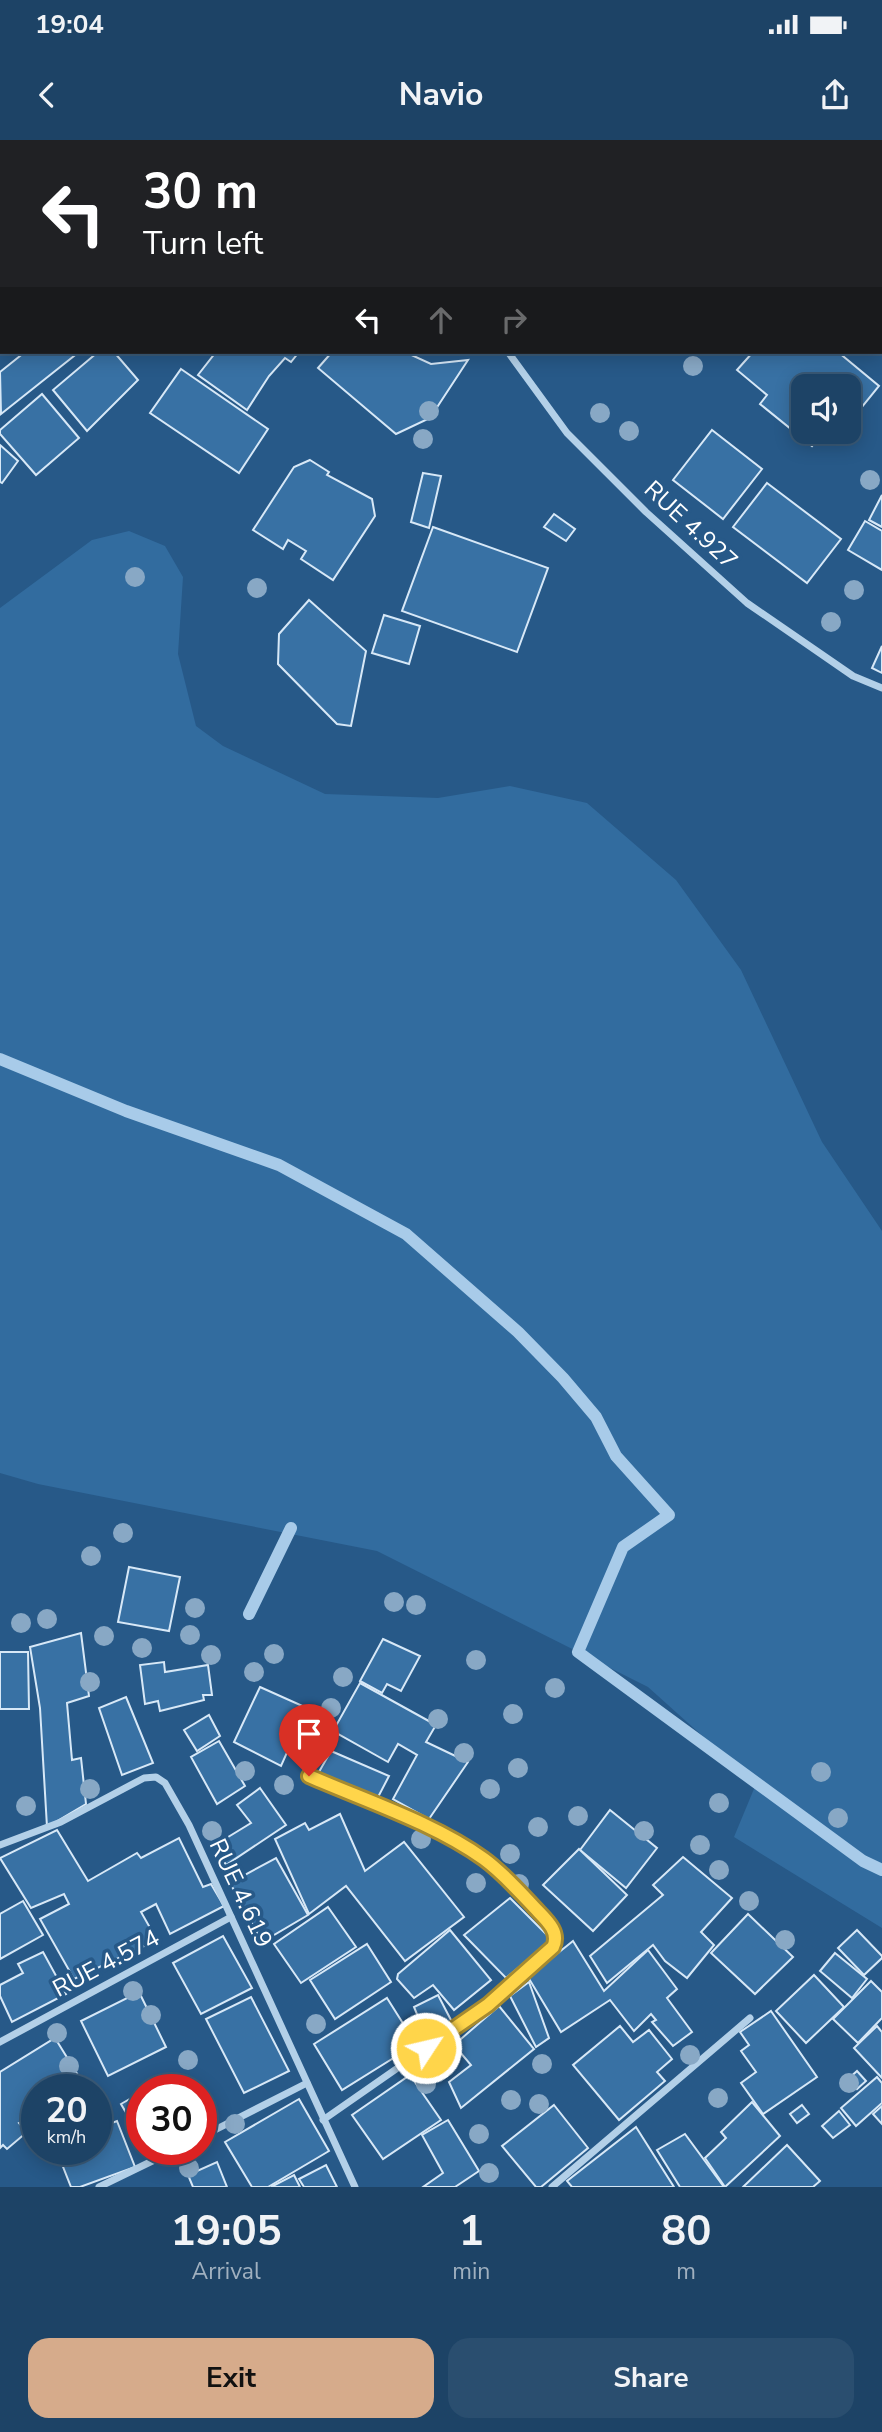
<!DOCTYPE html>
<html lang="en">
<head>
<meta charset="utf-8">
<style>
	:root { --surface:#1d4366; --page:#2a4e6f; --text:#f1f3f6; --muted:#a0b0bf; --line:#3b5c7a; --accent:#d6ab8b }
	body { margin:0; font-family:"Nunito Sans",sans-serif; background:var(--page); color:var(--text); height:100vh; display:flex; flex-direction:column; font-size:26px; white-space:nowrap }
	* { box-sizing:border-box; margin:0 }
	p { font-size:23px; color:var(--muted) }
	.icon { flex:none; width:38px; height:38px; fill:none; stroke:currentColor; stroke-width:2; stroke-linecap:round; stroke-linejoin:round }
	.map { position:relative; height:2047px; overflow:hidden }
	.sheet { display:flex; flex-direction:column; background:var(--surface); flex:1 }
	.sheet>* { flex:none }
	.hud { position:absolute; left:0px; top:0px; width:882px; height:214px; box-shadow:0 4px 18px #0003,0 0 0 2px var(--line); background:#202124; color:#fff; overflow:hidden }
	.buttons { position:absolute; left:791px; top:234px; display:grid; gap:14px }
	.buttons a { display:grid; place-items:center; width:70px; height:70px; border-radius:14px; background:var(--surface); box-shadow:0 4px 18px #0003,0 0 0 2px var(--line); font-size:35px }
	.speed { position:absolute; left:21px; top:1934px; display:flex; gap:14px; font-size:35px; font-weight:700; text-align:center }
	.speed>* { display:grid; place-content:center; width:91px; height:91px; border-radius:50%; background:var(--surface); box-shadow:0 4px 18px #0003,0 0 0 2px var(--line); line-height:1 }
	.speed small { font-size:18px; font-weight:400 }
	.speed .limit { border:10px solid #d22; background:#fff; color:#111 }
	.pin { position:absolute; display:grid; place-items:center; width:60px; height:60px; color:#fff; margin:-72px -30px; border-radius:50% 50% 50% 0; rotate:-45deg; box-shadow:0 0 7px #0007 }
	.pin .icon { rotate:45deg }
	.me { position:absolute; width:77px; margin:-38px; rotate:55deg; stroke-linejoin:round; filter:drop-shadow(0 0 5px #0008) }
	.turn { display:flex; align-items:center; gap:24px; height:147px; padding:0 28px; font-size:32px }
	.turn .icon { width:91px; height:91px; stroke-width:2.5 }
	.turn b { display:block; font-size:49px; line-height:60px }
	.lanes { display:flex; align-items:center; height:66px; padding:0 28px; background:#0003; justify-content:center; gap:35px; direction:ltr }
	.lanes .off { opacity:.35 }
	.eta { display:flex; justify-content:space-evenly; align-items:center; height:119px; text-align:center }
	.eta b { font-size:42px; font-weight:700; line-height:49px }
	.button { display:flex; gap:14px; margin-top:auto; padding:14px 28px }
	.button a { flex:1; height:80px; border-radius:21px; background:var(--accent); color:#111; font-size:28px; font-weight:700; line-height:80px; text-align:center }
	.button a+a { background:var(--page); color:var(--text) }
	.status { display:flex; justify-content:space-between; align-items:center; height:49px; padding:0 35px; background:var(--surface); direction:ltr }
	.status svg { height:19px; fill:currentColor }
	header { display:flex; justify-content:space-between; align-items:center; height:91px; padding:0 28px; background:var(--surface); font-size:32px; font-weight:700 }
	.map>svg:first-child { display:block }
	.green { fill:#326c9f }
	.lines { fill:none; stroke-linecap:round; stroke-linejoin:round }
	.stream { stroke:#a8cbe9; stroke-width:12 }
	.building { fill:#3871a4; stroke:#d7e8f7; stroke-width:2 }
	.street { stroke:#b3d0e8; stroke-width:7 }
	.tree { fill:#88a8c5 }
	.route-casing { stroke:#a68a30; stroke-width:18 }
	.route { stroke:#ffd54a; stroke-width:12 }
	.labels { text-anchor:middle; stroke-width:7; stroke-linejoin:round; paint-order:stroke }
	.street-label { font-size:24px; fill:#fff; stroke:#275988 }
</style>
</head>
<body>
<div class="status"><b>19:04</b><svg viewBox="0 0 49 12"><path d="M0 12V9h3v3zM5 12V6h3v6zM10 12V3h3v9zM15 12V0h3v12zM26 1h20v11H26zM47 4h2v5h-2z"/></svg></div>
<header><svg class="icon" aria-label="back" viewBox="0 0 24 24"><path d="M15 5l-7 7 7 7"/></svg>Navio<svg class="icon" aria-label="share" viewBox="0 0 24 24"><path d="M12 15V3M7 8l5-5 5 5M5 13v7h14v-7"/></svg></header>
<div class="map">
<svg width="882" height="2047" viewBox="0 0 882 2047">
	<rect width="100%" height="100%" fill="#275988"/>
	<polygon class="green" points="129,391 165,406 183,437 178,514 196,586 223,606 325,654 438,658 510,646 587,663 676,740 741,830 822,1002 882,1091 882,1788 734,1697 756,1644 648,1547 377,1411 38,1344 0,1333 0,468 92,400"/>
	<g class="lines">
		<g class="stream">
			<polyline points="0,919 126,971 279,1025 406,1094 518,1192 563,1238 596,1277 616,1316 669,1375 623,1407 578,1512 863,1721 882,1730"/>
			<polyline points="249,1474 291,1388"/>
		</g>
	</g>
	<g class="building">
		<polygon points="157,0 207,0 208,2 155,2"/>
		<polygon points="214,0 262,0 264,2 212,2"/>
		<polygon points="658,0 740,0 742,2 656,2"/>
		<polygon points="851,0 882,0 882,24 880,2"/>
		<polygon points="0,106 2,109 0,177"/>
		<polygon points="25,212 79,212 1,274 0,232"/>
		<polygon points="98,212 114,212 138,240 87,291 53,250"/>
		<polygon points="216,212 299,212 291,222 285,218 269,236 247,270 198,235"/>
		<polygon points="332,212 405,212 431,224 468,220 430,278 396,294 318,228"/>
		<polygon points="753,212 838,212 879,246 849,283 849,247 803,247 803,292 841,292 834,302 823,293 812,306 760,264 767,255 737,230"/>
		<polygon points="181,229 268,289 239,333 150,273"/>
		<polygon points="42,254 79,298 36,335 0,294 0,290"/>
		<polygon points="712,290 762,329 723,379 673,340"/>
		<polygon points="0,305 18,321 2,343 0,342"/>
		<polygon points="310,320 329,332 327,335 372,359 375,376 333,440 301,419 306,411 288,400 283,409 253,390 294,327"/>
		<polygon points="423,333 441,336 429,388 411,382"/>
		<polygon points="767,343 841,399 807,443 733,387"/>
		<polygon points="882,355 882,387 869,380"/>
		<polygon points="554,374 575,389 566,401 544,387"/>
		<polygon points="865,381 882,391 882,430 848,410"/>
		<polygon points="433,387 548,428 517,512 402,471"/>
		<polygon points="309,460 366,511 351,586 337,584 278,524 279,494"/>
		<polygon points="384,475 420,486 409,524 372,513"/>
		<polygon points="882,506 882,533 872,528"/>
		<polygon points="129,1427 180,1437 169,1491 118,1482"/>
		<polygon points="81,1493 89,1556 67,1563 72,1620 81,1618 86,1664 47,1687 40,1568 30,1507"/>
		<polygon points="383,1499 420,1516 401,1551 387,1544 382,1553 360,1541"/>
		<polygon points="0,1512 28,1512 29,1569 0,1569"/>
		<polygon points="164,1522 165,1532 208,1525 212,1555 203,1555 204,1560 160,1571 158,1561 145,1564 140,1525"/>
		<polygon points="360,1543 436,1585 426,1602 468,1622 429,1679 393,1659 417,1615 398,1604 388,1622 333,1591"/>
		<polygon points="260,1547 307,1568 281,1626 234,1602"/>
		<polygon points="126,1557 153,1623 122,1635 99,1568"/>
		<polygon points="209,1575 220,1596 197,1611 184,1590"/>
		<polygon points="219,1601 245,1646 217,1664 191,1617"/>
		<polygon points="331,1611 389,1636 376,1661 316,1637"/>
		<polygon points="260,1648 286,1685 226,1725 215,1705 251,1683 237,1665"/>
		<polygon points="610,1670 657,1708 626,1748 580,1710"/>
		<polygon points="340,1674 365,1731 404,1702 464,1777 405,1821 346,1746 309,1774 275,1699 305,1683 309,1690"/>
		<polygon points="57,1690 88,1741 137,1713 141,1718 179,1698 203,1747 211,1744 224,1766 170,1794 156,1764 141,1772 157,1800 74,1839 40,1779 69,1764 64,1754 31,1768 0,1718"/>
		<polygon points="579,1709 627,1755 593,1791 543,1745"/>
		<polygon points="683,1717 732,1758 701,1792 714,1805 687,1838 665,1821 653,1805 607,1843 590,1816 663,1755 653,1745"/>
		<polygon points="276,1718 308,1775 262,1802 230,1743"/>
		<polygon points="510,1758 552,1800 506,1838 464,1795"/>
		<polygon points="23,1761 43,1795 0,1819 0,1774"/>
		<polygon points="328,1767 356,1807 301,1843 274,1804"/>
		<polygon points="748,1774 793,1817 755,1854 711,1813"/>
		<polygon points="450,1790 491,1840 454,1870 433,1845 414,1858 397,1839 398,1834"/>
		<polygon points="857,1790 882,1816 882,1818 864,1835 838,1808"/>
		<polygon points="223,1796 252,1848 201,1874 173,1823"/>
		<polygon points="573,1801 604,1851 648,1810 677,1849 667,1858 692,1892 673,1906 652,1882 656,1880 651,1874 634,1891 610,1860 561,1892 528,1837"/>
		<polygon points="367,1804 391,1842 335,1879 310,1840"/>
		<polygon points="43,1812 66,1854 12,1882 0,1856 0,1845 23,1833 18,1824"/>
		<polygon points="835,1813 867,1839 852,1858 820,1831"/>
		<polygon points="814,1835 844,1867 806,1903 776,1871"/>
		<polygon points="871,1841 882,1852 882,1878 858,1903 833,1879"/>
		<polygon points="529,1842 549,1898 536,1907 510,1856"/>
		<polygon points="139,1852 166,1907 108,1936 81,1881"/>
		<polygon points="438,1855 453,1884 428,1901 414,1867"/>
		<polygon points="251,1857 289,1931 244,1953 206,1879"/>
		<polygon points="387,1858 416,1904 342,1950 314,1904"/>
		<polygon points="499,1866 534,1909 461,1968 449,1942 471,1925 454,1905"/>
		<polygon points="771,1871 817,1937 763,1974 741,1943 756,1932 741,1911 749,1905 740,1892"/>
		<polygon points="620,1886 633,1902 649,1890 672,1919 657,1932 665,1941 619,1980 573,1925"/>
		<polygon points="877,1886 882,1892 882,1938 854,1908"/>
		<polygon points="55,1898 84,1945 76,1950 37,1950 37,1973 19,1983 27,1992 7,2009 3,2005 0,2008 0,1932"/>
		<polygon points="857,1931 866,1941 857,1949 848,1939"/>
		<polygon points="410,1935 441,1980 383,2019 352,1975"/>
		<polygon points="877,1937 882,1943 882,1963 856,1986 841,1968"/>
		<polygon points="164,1939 170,1950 147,1950"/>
		<polygon points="142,1952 142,2000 121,1964"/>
		<polygon points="299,1959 329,2011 268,2047 252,2047 225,2002"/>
		<polygon points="752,1962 780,1996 725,2047 705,2018 726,1998 721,1992"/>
		<polygon points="554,1965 588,2008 541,2047 536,2047 502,2006"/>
		<polygon points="802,1965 809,1974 797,1983 790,1974"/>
		<polygon points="882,1966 882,1984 873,1974"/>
		<polygon points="839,1971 850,1985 833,1998 822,1986"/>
		<polygon points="448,1980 479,2031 455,2047 423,2047 443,2033 422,1995"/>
		<polygon points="117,1981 135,2027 80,2047 71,2047 56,2009 96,2009 96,1989"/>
		<polygon points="636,1987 674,2047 572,2047 567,2041"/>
		<polygon points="685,1994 724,2047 680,2047 657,2010"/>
		<polygon points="787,2005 820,2041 813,2047 743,2047"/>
		<polygon points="217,2022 227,2047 193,2047 188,2035"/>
		<polygon points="326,2025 337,2047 304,2047 299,2039"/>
		<polygon points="294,2035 300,2047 271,2047"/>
	</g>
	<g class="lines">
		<g class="street">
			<polyline points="800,0 803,2"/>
			<polyline points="437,2 437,0"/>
			<polyline points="0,37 2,39"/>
			<polyline points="880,63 882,64"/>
			<polyline points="508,212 567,293 646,372 747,463 853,536 882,548"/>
			<polyline points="309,1636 441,1693 485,1719 520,1752 550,1785 556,1801 553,1807 488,1865 323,1980"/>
			<polyline points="0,1705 61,1682 144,1638 156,1637 165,1643 189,1685 355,2047"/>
			<polyline points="0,1902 231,1777"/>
			<polyline points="201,1997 307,1943"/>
			<polyline points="99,2047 177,2009"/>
			<polyline points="552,2047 750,1878"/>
		</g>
	</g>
	<g class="tree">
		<circle cx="693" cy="226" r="10"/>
		<circle cx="429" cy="271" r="10"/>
		<circle cx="600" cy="273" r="10"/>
		<circle cx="629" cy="291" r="10"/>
		<circle cx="423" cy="299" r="10"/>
		<circle cx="870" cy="340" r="10"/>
		<circle cx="135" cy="437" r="10"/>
		<circle cx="257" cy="448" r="10"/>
		<circle cx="854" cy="450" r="10"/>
		<circle cx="831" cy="482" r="10"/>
		<circle cx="123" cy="1393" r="10"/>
		<circle cx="91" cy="1416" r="10"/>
		<circle cx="394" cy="1462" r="10"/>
		<circle cx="416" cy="1465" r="10"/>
		<circle cx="195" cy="1468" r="10"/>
		<circle cx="47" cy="1479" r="10"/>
		<circle cx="21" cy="1483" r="10"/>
		<circle cx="190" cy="1495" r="10"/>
		<circle cx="104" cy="1496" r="10"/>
		<circle cx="142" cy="1508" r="10"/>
		<circle cx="274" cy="1514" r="10"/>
		<circle cx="211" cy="1515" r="10"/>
		<circle cx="476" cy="1520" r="10"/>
		<circle cx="254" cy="1532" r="10"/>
		<circle cx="343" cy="1537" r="10"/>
		<circle cx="90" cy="1542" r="10"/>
		<circle cx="555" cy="1548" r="10"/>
		<circle cx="331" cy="1568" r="10"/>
		<circle cx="513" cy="1574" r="10"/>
		<circle cx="438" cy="1579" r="10"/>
		<circle cx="319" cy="1596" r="10"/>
		<circle cx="464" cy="1613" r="10"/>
		<circle cx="518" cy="1628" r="10"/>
		<circle cx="245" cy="1631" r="10"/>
		<circle cx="821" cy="1632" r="10"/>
		<circle cx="284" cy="1645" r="10"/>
		<circle cx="90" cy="1649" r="10"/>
		<circle cx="490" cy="1649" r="10"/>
		<circle cx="719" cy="1663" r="10"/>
		<circle cx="26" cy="1666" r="10"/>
		<circle cx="578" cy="1676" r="10"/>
		<circle cx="838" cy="1678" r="10"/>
		<circle cx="538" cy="1687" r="10"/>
		<circle cx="212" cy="1691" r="10"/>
		<circle cx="644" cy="1691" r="10"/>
		<circle cx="421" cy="1699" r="10"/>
		<circle cx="700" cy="1705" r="10"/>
		<circle cx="510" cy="1714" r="10"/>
		<circle cx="719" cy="1730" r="10"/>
		<circle cx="476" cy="1743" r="10"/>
		<circle cx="519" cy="1744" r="10"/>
		<circle cx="749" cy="1761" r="10"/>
		<circle cx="785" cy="1800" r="10"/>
		<circle cx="133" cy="1851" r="10"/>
		<circle cx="151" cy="1875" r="10"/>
		<circle cx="316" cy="1884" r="10"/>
		<circle cx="57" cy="1893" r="10"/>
		<circle cx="690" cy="1915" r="10"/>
		<circle cx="188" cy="1920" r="10"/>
		<circle cx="542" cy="1924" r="10"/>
		<circle cx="69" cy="1926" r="10"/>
		<circle cx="849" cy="1943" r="10"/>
		<circle cx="426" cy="1944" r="10"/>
		<circle cx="718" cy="1958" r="10"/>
		<circle cx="511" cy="1960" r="10"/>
		<circle cx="539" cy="1964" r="10"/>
		<circle cx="235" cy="1984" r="10"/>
		<circle cx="479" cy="1994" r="10"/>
		<circle cx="189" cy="2028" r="10"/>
		<circle cx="489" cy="2033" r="10"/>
	</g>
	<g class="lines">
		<defs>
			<path id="route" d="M 309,1636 C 366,1661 434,1683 484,1719 C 502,1732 519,1751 534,1767 C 544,1778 561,1791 553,1807 L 488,1865 L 426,1908"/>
		</defs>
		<use href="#route" class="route-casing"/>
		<use href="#route" class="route"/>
	</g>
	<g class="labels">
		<g class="street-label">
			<text transform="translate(691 385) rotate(43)" y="8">RUE 4.927</text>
			<text transform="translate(241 1753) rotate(65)" y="8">RUE 4.619</text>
			<text transform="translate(106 1823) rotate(-28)" y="8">RUE 4.574</text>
		</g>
	</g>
</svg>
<div class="buttons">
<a><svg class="icon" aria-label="sound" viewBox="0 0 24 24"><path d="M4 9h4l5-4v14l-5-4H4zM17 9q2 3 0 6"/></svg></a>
</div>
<div class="speed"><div>20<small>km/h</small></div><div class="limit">30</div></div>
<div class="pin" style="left:309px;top:1636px;background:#d93025"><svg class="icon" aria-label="arrive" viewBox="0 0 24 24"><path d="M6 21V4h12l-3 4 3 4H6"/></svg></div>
<svg class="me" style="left:426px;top:1908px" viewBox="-20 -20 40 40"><circle r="17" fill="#ffd54a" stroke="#fff" stroke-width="3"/><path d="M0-11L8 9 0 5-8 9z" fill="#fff"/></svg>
<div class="hud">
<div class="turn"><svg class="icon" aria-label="left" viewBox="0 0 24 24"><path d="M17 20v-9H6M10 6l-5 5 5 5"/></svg><div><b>30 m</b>Turn left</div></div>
<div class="lanes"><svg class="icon" aria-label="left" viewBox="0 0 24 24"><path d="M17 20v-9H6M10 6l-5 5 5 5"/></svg><svg class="icon off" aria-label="ahead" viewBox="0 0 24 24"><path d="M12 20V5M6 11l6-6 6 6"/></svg><svg class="icon off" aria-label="right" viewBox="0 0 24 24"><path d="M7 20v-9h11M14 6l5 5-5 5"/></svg></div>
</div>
</div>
<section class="sheet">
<div class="eta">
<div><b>19:05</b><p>Arrival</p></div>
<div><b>1</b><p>min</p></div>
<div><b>80</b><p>m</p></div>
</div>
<div class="button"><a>Exit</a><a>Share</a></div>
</section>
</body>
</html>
